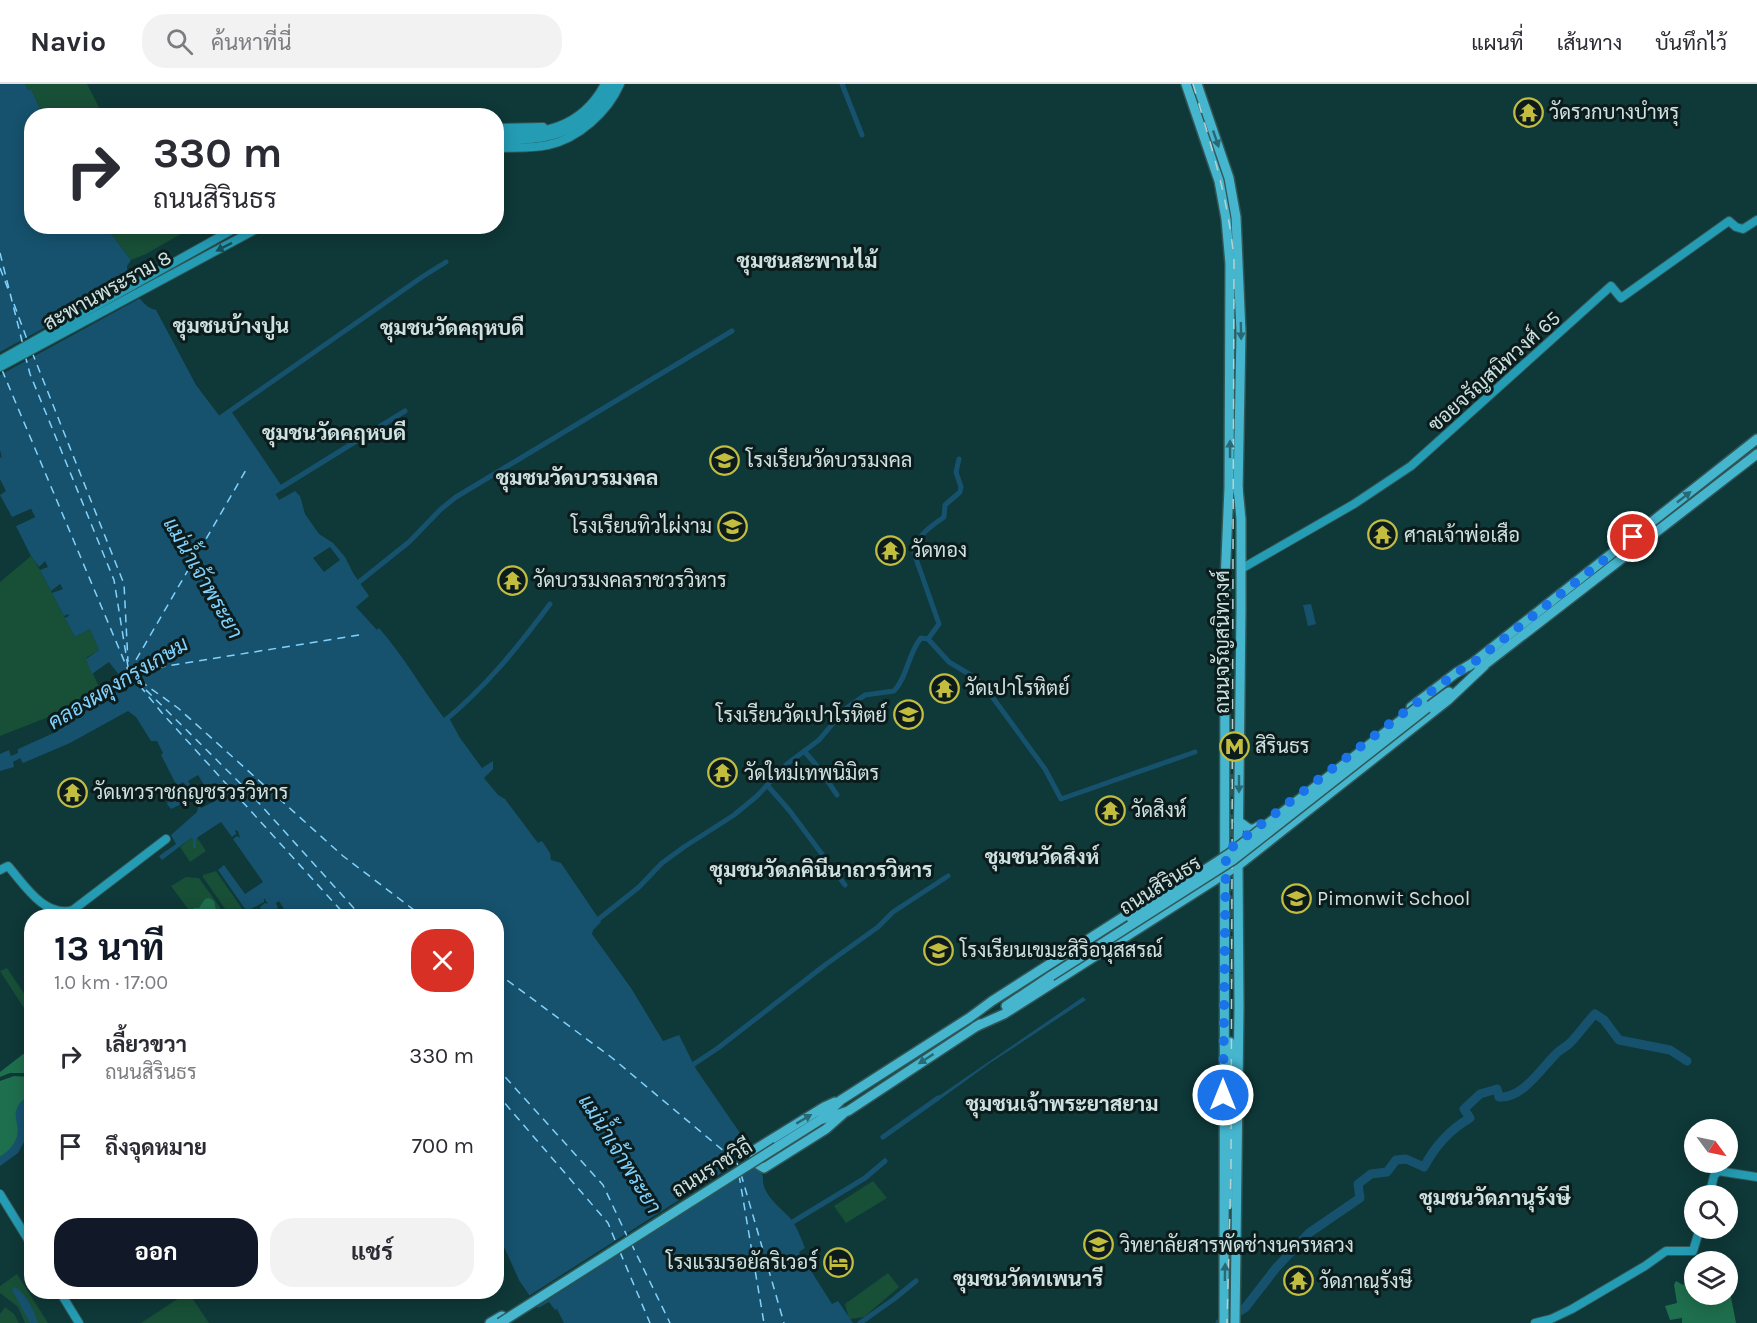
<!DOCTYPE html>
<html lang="th">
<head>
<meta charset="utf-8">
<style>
	:root { --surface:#fff; --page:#f2f2f3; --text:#2b2b33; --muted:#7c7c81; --line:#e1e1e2; --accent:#111827 }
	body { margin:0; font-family:Karla,Sarabun,sans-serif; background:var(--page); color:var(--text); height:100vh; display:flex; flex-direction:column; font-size:22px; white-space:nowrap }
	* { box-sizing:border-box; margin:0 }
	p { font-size:20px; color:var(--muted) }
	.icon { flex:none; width:33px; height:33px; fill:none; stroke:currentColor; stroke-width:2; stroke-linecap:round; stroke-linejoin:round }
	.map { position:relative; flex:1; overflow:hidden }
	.drawer { position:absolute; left:24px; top:825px; width:480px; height:390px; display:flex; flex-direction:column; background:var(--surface); border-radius:24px; box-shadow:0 3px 15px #0003 }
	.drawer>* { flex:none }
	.hud { position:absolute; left:24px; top:24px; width:480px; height:126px; border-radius:24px; box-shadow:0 3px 15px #0003; background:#fff; color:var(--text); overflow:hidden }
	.needle { width:39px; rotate:123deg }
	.tools { position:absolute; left:1684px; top:1035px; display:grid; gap:12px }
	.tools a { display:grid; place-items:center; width:54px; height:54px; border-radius:50%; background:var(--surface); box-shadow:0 3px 15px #0003; font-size:30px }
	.pin { position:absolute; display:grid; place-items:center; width:51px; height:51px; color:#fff; margin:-26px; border:3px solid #fff; border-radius:50%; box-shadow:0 2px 6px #0007 }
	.me { position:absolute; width:66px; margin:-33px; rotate:0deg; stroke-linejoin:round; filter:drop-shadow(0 0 4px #0008) }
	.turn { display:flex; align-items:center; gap:21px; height:126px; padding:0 30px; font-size:27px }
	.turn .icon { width:78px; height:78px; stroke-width:2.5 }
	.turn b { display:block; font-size:42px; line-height:51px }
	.round { display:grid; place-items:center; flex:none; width:63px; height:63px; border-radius:24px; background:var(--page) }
	.head { display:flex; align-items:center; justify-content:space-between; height:102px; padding:0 30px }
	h1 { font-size:36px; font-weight:700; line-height:45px; color:var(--accent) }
	.action { display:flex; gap:12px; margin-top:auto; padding:12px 30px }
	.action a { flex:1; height:69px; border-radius:24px; background:var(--accent); color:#fff; font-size:24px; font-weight:700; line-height:69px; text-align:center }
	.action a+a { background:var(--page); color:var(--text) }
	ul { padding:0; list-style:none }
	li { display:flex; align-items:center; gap:18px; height:90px; padding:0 30px }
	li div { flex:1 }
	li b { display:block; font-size:22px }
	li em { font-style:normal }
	header { display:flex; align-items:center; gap:36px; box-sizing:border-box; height:84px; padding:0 30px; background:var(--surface); border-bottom:2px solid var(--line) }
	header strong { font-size:28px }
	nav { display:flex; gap:33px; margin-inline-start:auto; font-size:21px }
	.search { width:420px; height:54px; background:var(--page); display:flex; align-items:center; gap:15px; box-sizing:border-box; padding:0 21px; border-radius:24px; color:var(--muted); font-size:22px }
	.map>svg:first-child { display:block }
	.green { fill:#184f37 }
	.forest { fill:#1e6f4d }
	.water { fill:#16526e; fill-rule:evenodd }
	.pier { fill:#0f3838 }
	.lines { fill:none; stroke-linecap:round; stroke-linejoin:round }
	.canal { stroke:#16526e; stroke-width:5 }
	.river { stroke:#16526e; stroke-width:9 }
	.ferry { stroke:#82d2fd; stroke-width:1.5; stroke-dasharray:8 6; stroke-linecap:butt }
	.primary-tunnel { stroke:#2c5252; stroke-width:9; stroke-dasharray:9 4.5; stroke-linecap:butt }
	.secondary-casing { stroke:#315757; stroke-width:10 }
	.primary-casing { stroke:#315757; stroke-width:12 }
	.secondary { stroke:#249cb4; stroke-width:8 }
	.primary { stroke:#46b5ce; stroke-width:9 }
	.rail { stroke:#b9d0d0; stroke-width:1.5; stroke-dasharray:10 10; stroke-linecap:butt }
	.primary-bridge-casing { stroke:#315757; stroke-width:12; stroke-linecap:butt }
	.primary-bridge { stroke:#46b5ce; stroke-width:9 }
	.oneway { fill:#296875 }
	.oneway2 { fill:#164f59 }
	.route { stroke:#1a73e8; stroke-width:10; stroke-dasharray:0 18 }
	.labels { text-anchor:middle; stroke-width:6; stroke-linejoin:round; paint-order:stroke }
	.poi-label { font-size:20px; fill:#cee2e2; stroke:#0c1c1c; text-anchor:start }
	.street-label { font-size:20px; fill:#cee2e2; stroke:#0c1c1c }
	.neighbourhood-label { font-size:21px; font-weight:bold; fill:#cee2e2; stroke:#0c1c1c }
	.water-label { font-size:21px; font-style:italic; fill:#82d2fd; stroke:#0c1c1c }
</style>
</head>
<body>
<header>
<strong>Navio</strong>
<div class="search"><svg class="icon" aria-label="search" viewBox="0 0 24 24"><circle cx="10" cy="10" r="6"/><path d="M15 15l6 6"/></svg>ค้นหาที่นี่</div>
<nav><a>แผนที่</a><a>เส้นทาง</a><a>บันทึกไว้</a></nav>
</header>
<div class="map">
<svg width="1757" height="1239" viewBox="0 0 1757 1239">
	<rect width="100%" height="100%" fill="#0f3838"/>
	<g class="green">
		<polygon points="25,0 87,0 103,31 43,31 31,5 28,6"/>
		<polygon points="106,143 193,143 146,170 131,176"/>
		<polygon points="31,472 40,486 75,553 90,545 99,566 86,574 99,603 51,632 0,652 0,498"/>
		<polygon points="191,754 198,755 206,767 190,778 180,763"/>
		<polygon points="216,787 247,832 230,832 203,793 203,791"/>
		<polygon points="186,793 199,794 226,832 187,832 191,829 171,802"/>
		<polygon points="7,884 31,920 31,935 0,887"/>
		<polygon points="873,1097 887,1114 846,1139 834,1122"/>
		<polygon points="888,1189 899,1203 864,1233 849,1235 845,1220"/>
		<polygon points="17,1190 48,1239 25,1239 18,1223 0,1209 0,1202"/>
		<polygon points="188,1208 209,1239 141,1239"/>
		<polygon points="5,1223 14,1230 19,1239 0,1239 0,1230"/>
	</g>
	<g class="forest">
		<path d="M 209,814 L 214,817 L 216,826 C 206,826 200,833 190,832 L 194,824 L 199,824 L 205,815 Z"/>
		<polygon points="31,964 31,989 10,989 0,993 0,988"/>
		<polygon points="14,992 31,993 31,1011 19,1045 17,1056 10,1066 0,1073 0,997"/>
		<polygon points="1693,1191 1695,1191 1695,1210 1728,1210 1730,1208 1736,1239 1682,1239 1682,1234 1670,1236 1665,1222 1677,1219 1674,1201 1676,1197 1683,1201"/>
	</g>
	<g class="water">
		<path d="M 0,0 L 25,0 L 28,6 L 31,5 L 43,31 L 32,32 L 32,142 L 106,143 L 131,176 L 127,182 C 127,196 141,224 156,226 L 196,301 L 221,334 L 231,327 L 281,401 L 275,409 L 279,416 L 295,407 L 300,412 L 305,430 L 319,450 L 333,459 L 345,473 L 353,489 L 369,512 L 356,523 L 377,546 L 379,544 C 403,571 422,605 444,634 L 449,634 L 460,654 L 482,684 L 493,677 L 493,685 L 484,694 L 498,711 L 505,715 L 538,759 L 542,757 L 550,769 L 551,776 L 561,779 L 601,838 L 593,846 L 592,850 L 631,904 L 663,957 L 679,951 L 696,985 L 740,1049 L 736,1055 L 763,1092 C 761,1110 779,1122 790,1134 C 797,1143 801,1154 805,1164 L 799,1168 L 832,1220 L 838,1217 L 853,1239 L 564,1239 L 557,1225 L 555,1226 L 549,1218 L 538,1224 L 519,1196 L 505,1165 L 497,1153 L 496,832 L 271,832 L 280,826 L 282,830 L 286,828 L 279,817 L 276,819 L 278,824 L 265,832 L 260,823 L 265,819 L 268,820 L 264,814 L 264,818 L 251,825 L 256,832 L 250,832 L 218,786 L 224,781 L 245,810 L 263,798 L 233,755 L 237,752 L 240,754 L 238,747 L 235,746 L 236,750 L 232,753 L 221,738 L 198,753 L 196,756 L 196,764 L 193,764 L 193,755 L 191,754 L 162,776 L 159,772 L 176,760 L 171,751 L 197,728 L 198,723 L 190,716 L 171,725 L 167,720 L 168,716 L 184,708 L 182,703 L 185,700 L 183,698 L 177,702 L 161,671 L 163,669 L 157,657 L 151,657 L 136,633 L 128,627 L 70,659 L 23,679 L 20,674 L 13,678 L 14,683 L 0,687 L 0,670 L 9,666 L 11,672 L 18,669 L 18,665 L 56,648 L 106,613 L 110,612 L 113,615 L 114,610 L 112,609 L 121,603 L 123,608 L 127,607 L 127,604 L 129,601 L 124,590 L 120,592 L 109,578 L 92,590 L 86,575 L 99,566 L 90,545 L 75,553 L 65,534 L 69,532 L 68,530 L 64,532 L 52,509 L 63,505 L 60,500 L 51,507 L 40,486 L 48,483 L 45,477 L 39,483 L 31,472 L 16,442 L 35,433 L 31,425 L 12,433 L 0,411 L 6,407 L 0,395 L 0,373 L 2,374 L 0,366 ZM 330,463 L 340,476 L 324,488 L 313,474 ZM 198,691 L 204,701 L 194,707 L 188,697 ZM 208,703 L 215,717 L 201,724 L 193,711 Z"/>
		<polygon points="1311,520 1316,540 1308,542 1303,521"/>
		<polygon points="1083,913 1086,916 990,979 935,1019 933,1016"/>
		<path d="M 31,1011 L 31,1025 L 27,1036 L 28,1051 L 18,1069 L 0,1082 L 0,1073 C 34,1049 6,1036 20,1019 C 22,1016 28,1013 31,1011 Z"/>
		<path d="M 14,1203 C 26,1208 34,1227 38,1239 L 30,1239 L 12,1206 Z"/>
	</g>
	<g class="pier">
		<polygon points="133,195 144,212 0,291 0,268"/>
		<polygon points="31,425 35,433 16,442 15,439 31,432 30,429 13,436 12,434"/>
		<polygon points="751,1070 759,1081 535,1224 527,1213"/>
	</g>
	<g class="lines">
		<g class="canal">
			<polyline points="842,0 862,51"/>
			<polyline points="217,336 422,193 446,178"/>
			<polyline points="274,408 405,327"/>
			<polyline points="354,502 409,458 441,425 456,413 732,247"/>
			<path d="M 928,555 L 939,540 L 914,469 C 918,450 929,444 944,433 L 945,421 L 960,408 L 961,403 L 956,388 L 959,375"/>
			<path d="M 443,638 C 485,604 518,563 550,520"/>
			<polyline points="804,667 819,684 837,711"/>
			<polyline points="767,701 789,726 845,801"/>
			<path d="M 595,838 L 639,803 L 662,779 L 684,763 L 734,731 L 757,712 L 787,680 L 819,656 L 845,625 L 865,611 L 894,607 C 908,592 908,569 921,554 L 928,555 L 949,578 L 974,593 L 985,603 L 1045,685 L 1061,715 L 1195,668"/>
			<polyline points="688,984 718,964 825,881 878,843 893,828 948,792"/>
			<polyline points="883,1053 938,1014"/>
			<polyline points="786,1142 865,1094 885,1077"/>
			<polyline points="860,1239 894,1215 916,1197"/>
		</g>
		<path class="river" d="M 1220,1239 L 1245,1224 L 1276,1184 L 1309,1149 L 1360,1114 L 1358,1100 L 1371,1090 L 1387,1088 L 1396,1076 L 1406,1075 L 1424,1083 C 1435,1062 1449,1046 1470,1034 L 1464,1025 L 1480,1010 L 1497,1005 L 1499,1013 C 1522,1015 1541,985 1555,971 C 1559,966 1565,964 1570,959 C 1579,950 1586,939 1595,930 L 1604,936 L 1619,956 L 1670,966 L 1687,977"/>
		<g class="ferry">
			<polyline points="0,169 23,261"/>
			<polyline points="0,184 8,205"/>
			<polyline points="14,220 28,258"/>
			<polyline points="32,268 124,500 128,578"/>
			<polyline points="25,271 30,290 114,496 129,589 178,624 343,772 422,832"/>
			<polyline points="2,286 128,586"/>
			<polyline points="129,588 246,386"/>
			<polyline points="130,588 365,550"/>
			<polyline points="131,591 162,629 346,832"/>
			<polyline points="136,596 248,707 361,832"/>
			<polyline points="496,888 611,973 737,1078 738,1083"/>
			<polyline points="496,983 603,1101 627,1152"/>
			<polyline points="496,1009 608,1139 617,1161"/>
			<polyline points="741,1090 784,1239"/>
			<polyline points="739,1091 764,1239"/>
			<polyline points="631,1159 670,1239"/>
			<polyline points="620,1168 650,1239"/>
		</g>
		<g class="primary-tunnel">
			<polyline points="1230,888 1231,648"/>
			<polyline points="1234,899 1234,881"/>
		</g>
		<defs>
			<g id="secondary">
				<polyline points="496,44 543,43"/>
				<path d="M 496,51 C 543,50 581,45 605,0"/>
				<path d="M 496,57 C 548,56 587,51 613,0"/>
				<path d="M 496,64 C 513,63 531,65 548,61 C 578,55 608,28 620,0"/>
				<polyline points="0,276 239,142"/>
				<polyline points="0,283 262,142"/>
				<polyline points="1241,485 1354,420 1411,382 1611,202 1621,214 1729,137 1736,143 1743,145 1757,136"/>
				<path d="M 0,786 L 8,782 C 24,800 44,834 73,826 L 166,755"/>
				<polyline points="0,1110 32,1162"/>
				<polyline points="1709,1112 1714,1092 1718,1087 1757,1093"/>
				<polyline points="60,1208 79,1239"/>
				<polyline points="1535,1239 1551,1235 1572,1225 1645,1182 1666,1167 1693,1167 1700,1144"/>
			</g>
			<g id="primary">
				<polyline points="1186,0 1219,97 1226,135 1230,180 1229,404 1225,498 1224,1239"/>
				<polyline points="1197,0 1229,94 1236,133 1241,248 1238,408"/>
				<polyline points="1469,582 1757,355"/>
				<polyline points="1479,585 1757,370"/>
				<polyline points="1411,623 1456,589 1473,579"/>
				<polyline points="1427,624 1449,608"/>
				<polyline points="1238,737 1249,745 1254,745 1261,741"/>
				<polyline points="1006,922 1051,892"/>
				<polyline points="975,943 1004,930 1240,780 1448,616 1484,582"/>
				<polyline points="835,1018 824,1023 756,1065 752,1068 759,1081 764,1084 826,1045 843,1030"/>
				<polyline points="823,1035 848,1027 980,940"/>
				<polyline points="777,1063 820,1036 841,1016 969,934 992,917 1192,789"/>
				<polyline points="1228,1121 1230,958"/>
				<polyline points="490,1239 502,1232 505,1234 506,1239"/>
				<polyline points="1235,1239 1239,923 1238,782 1241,525 1241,435 1238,404"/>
			</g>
		</defs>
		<use href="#secondary" class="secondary-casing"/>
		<use href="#primary" class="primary-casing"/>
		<use href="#secondary" class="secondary"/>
		<use href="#primary" class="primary"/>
		<path class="rail" d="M 1193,0 C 1210,58 1229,116 1234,177 L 1231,1083 L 1227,1239"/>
		<defs>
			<g id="primary-bridge">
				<polyline points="1131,834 1229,770 1423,619"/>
				<polyline points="1051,892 1233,776 1427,624"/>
				<polyline points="500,1239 777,1063"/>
			</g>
		</defs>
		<use href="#primary-bridge" class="primary-bridge-casing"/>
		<use href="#primary-bridge" class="primary-bridge"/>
	</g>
	<defs><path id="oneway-solid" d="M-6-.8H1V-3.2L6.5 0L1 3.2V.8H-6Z" transform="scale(1.5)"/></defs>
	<g class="oneway">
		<use href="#oneway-solid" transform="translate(1216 55) rotate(71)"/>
		<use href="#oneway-solid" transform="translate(1241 247) rotate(89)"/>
		<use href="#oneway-solid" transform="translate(1230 365) rotate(-90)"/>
		<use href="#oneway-solid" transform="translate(1684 413) rotate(-38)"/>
		<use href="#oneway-solid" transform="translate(1239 700) rotate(90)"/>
		<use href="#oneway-solid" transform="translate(926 975) rotate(147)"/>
		<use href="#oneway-solid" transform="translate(804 1035) rotate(-31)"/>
		<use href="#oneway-solid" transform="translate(1225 1188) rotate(-89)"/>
	</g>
	<use class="oneway2" href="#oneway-solid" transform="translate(224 163) rotate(153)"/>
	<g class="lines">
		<polyline class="route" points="1223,1011 1226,768 1429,609 1456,589 1473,579 1633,453"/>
	</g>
	<defs>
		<symbol id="temple-ring" viewBox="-11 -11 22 22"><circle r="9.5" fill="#0c1c1c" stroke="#c2bd3f" stroke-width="1.5"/><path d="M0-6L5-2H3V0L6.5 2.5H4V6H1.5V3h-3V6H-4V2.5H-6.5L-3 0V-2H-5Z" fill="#c2bd3f"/></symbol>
		<symbol id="school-ring" viewBox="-11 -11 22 22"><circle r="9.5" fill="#0c1c1c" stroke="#c2bd3f" stroke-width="1.5"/><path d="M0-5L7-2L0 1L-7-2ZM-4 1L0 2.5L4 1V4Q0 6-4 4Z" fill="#c2bd3f"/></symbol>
		<symbol id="metro-ring" viewBox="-11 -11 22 22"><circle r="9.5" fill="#0c1c1c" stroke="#c2bd3f" stroke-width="1.5"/><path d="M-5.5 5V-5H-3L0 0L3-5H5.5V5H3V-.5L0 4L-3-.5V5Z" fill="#c2bd3f"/></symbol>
		<symbol id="university-ring" viewBox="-11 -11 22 22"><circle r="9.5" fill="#0c1c1c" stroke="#c2bd3f" stroke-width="1.5"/><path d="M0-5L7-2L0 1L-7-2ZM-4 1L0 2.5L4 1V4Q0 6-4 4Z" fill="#c2bd3f"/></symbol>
		<symbol id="hotel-ring" viewBox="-11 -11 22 22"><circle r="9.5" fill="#0c1c1c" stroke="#c2bd3f" stroke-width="1.5"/><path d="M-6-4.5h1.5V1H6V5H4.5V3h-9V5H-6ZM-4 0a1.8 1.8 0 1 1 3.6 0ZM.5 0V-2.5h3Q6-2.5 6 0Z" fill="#c2bd3f"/></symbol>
	</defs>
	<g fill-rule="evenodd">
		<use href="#temple-ring" x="1512" y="12" width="33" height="33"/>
		<use href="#school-ring" x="708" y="360" width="33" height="33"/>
		<use href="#school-ring" x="716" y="426" width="33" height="33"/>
		<use href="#temple-ring" x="1366" y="434" width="33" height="33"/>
		<use href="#temple-ring" x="874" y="450" width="33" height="33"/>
		<use href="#temple-ring" x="496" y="480" width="33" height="33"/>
		<use href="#temple-ring" x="928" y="588" width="33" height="33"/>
		<use href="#school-ring" x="892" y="614" width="33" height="33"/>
		<use href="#metro-ring" x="1218" y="646" width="33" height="33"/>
		<use href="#temple-ring" x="706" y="672" width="33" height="33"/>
		<use href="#temple-ring" x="56" y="692" width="33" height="33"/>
		<use href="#temple-ring" x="1094" y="710" width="33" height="33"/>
		<use href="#school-ring" x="1280" y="798" width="33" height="33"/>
		<use href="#school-ring" x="922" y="850" width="33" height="33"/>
		<use href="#university-ring" x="1082" y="1144" width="33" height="33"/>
		<use href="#hotel-ring" x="822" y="1162" width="33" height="33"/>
		<use href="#temple-ring" x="1282" y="1180" width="33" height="33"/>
	</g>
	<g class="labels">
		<g class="poi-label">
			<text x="1549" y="35">วัดรวกบางบำหรุ</text>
			<text x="746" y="383">โรงเรียนวัดบวรมงคล</text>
			<text x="712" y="449" text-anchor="end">โรงเรียนทิวไผ่งาม</text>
			<text x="1404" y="458">ศาลเจ้าพ่อเสือ</text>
			<text x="911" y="473">วัดทอง</text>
			<text x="533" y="503">วัดบวรมงคลราชวรวิหาร</text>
			<text x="965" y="611">วัดเปาโรหิตย์</text>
			<text x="887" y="638" text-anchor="end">โรงเรียนวัดเปาโรหิตย์</text>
			<text x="1255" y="669">สิรินธร</text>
			<text x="744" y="696">วัดใหม่เทพนิมิตร</text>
			<text x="93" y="715">วัดเทวราชกุญชรวรวิหาร</text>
			<text x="1131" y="733">วัดสิงห์</text>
			<text x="1317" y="821">Pimonwit School</text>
			<text x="960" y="873">โรงเรียนเขมะสิริอนุสสรณ์</text>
			<text x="1120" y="1168">วิทยาลัยสารพัดช่างนครหลวง</text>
			<text x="818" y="1185" text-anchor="end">โรงแรมรอยัลริเวอร์</text>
			<text x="1319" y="1204">วัดภาณุรังษี</text>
		</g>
		<g class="street-label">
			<text transform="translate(107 206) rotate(-29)" y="7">สะพานพระราม 8</text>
			<text transform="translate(1494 287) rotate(-42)" y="7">ซอยจรัญสนิทวงศ์ 65</text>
			<text transform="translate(1222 558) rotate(-90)" y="7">ถนนจรัญสนิทวงศ์</text>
			<text transform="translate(1160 801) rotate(-32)" y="7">ถนนสิรินธร</text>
			<text transform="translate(712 1084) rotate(-32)" y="7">ถนนราชวิถี</text>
		</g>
		<g class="neighbourhood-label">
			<text x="807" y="184">ชุมชนสะพานไม้</text>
			<text x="231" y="249">ชุมชนบ้างปูน</text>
			<text x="452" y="251">ชุมชนวัดคฤหบดี</text>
			<text x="334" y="356">ชุมชนวัดคฤหบดี</text>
			<text x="577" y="401">ชุมชนวัดบวรมงคล</text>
			<text x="1042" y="780">ชุมชนวัดสิงห์</text>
			<text x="821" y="793">ชุมชนวัดภคินีนาถวรวิหาร</text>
			<text x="1062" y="1027">ชุมชนเจ้าพระยาสยาม</text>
			<text x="1495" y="1121">ชุมชนวัดภานุรังษี</text>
			<text x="1028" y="1202">ชุมชนวัดทเพนารี</text>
		</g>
		<g class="water-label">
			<text transform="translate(203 494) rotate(60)" y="7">แม่น้ำเจ้าพระยา</text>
			<text transform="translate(118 599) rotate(-31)" y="7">คลองผดุงกรุงเกษม</text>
			<text transform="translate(620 1070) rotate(58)" y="7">แม่น้ำเจ้าพระยา</text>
		</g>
	</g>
</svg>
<div class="tools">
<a><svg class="needle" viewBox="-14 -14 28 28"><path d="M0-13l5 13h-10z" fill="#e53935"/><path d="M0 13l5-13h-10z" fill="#7c7c81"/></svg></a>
<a><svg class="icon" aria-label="search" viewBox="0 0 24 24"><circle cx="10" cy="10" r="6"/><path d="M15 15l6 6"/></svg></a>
<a><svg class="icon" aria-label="layers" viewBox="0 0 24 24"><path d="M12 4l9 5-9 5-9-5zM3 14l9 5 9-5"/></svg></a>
</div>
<div class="pin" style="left:1633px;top:453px;background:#d93025"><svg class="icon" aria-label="arrive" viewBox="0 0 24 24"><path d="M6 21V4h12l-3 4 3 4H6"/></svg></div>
<svg class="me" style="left:1223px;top:1011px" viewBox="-20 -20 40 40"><circle r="17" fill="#1a73e8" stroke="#fff" stroke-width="3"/><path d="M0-11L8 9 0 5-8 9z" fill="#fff"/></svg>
<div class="hud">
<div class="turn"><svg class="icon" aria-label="right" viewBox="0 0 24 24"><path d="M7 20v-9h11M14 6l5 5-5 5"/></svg><div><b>330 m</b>ถนนสิรินธร</div></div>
</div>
<section class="drawer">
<div class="head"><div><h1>13 นาที</h1><p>1.0 km · 17:00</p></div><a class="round" style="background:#d93025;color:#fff"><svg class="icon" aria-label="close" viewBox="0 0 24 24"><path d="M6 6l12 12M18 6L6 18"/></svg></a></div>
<ul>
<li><svg class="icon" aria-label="right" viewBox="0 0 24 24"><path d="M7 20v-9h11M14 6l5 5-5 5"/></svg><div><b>เลี้ยวขวา</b><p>ถนนสิรินธร</p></div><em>330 m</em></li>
<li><svg class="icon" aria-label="arrive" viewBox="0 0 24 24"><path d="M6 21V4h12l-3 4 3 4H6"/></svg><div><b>ถึงจุดหมาย</b></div><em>700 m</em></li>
</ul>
<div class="action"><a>ออก</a><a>แชร์</a></div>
</section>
</div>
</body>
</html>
